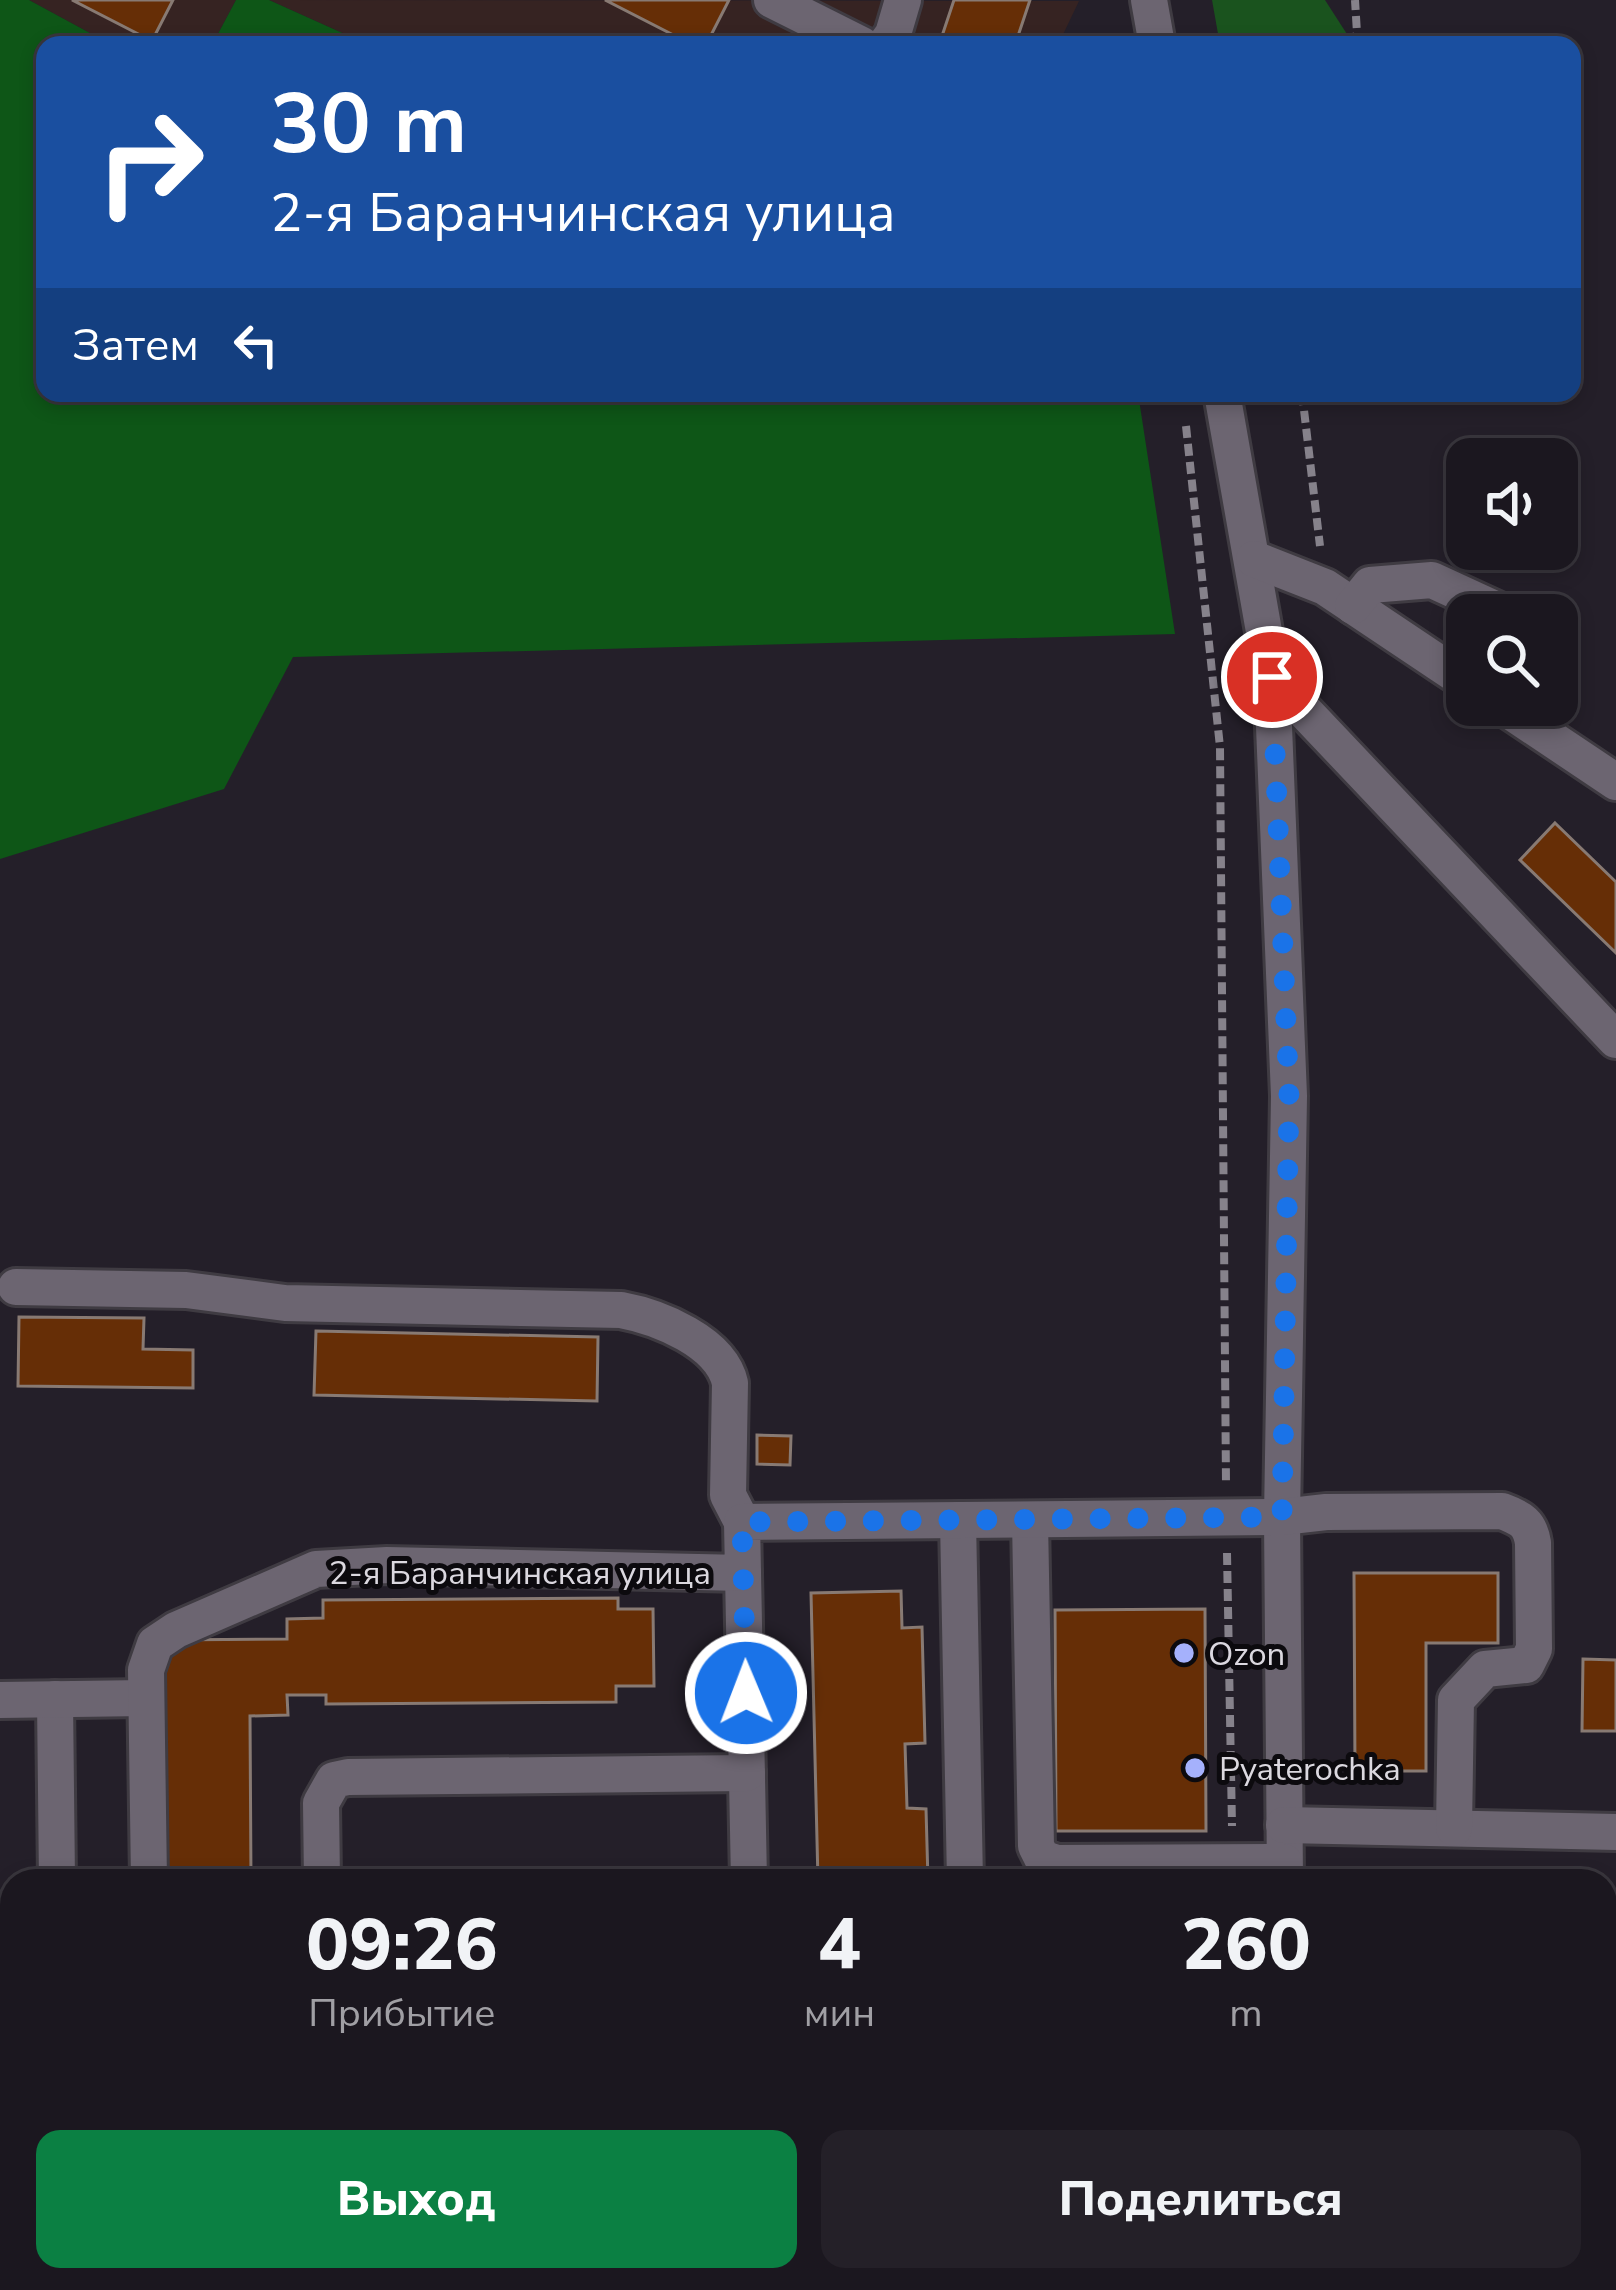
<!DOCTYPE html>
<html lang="ru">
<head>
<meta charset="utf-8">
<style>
	:root { --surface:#1b171f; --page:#242028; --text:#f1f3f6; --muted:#a09fa4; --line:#39363d; --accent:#0b8043 }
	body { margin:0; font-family:"Nunito Sans",sans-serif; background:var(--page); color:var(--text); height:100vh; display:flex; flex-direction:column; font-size:45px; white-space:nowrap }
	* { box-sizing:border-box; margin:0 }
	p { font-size:39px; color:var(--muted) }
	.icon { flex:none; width:66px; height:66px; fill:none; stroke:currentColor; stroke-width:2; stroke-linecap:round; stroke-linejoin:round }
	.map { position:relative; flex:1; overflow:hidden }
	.drawer { position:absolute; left:0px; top:1869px; width:1617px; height:423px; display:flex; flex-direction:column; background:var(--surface); border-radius:36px 36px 0 0; box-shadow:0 6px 18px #0003,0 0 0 3px var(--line) }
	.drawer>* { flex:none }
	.top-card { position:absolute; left:36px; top:36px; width:1545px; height:366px; border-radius:24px; box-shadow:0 6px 18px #0003,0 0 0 3px var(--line); background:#1a4fa0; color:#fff; overflow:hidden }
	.controls { position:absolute; left:1446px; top:438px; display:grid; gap:24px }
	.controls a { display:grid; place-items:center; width:132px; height:132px; border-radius:24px; background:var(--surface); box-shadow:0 6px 18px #0003,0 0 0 3px var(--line); font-size:60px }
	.pin { position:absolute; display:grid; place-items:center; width:102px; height:102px; color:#fff; margin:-51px; border:6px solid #fff; border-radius:50%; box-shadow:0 3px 12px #0007 }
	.me { position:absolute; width:132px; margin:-66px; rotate:359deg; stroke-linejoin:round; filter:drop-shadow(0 0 9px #0008) }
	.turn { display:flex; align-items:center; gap:42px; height:252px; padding:0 36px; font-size:54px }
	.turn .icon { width:156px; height:156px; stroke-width:2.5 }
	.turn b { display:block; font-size:84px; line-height:102px }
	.then { display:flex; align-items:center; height:114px; padding:0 36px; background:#0003; gap:24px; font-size:45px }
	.eta { display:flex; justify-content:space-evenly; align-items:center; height:204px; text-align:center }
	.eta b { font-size:72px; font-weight:800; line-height:84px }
	.action { display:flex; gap:24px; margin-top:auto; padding:24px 36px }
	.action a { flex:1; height:138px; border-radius:24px; background:var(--accent); color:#fff; font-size:48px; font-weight:800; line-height:138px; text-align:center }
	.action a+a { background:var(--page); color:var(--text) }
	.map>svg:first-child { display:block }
	.industrial { fill:#362322 }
	.green { fill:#1a531e }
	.forest { fill:#0e5617 }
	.building { fill:#662e06; stroke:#887a73; stroke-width:3 }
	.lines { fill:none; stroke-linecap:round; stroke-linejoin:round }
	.minor-casing { stroke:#3f3b42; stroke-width:42 }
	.path { stroke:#86828b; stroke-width:8; stroke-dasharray:12 6; stroke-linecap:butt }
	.minor { stroke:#6c6571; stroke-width:36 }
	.route { stroke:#1a73e8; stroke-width:21; stroke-dasharray:0 37.8 }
	.poi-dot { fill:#a5b1fc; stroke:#0c0a0e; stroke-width:4.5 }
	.labels { text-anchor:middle; stroke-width:10; stroke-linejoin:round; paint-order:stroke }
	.street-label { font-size:33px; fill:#dbd8df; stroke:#0c0a0e }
	.poi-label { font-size:33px; fill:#dbd8df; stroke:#0c0a0e; text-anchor:start }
</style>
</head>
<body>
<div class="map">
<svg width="1616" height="2290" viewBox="0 0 1616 2290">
	<rect width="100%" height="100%" fill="#241f29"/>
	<g class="industrial">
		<polygon points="29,0 236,0 212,45 112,45"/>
		<polygon points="269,0 1079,1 1058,45 369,45"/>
	</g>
	<polygon class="green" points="1212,0 1325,0 1354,45 1220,45"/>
	<g class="forest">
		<polygon points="0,0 29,0 112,45 45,45 45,393 1138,393 1175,634 293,657 224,789 0,859"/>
		<polygon points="236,0 269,0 369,45 212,45"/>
	</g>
	<g class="building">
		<polygon points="72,0 173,0 152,41"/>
		<polygon points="605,0 729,0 706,45 693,45"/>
		<polygon points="954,0 1030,0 1015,45 939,45"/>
		<polygon points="1555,823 1616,882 1616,953 1520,860"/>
		<polygon points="19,1317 144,1318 143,1349 193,1350 193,1388 18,1386"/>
		<polygon points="316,1331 598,1337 597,1401 314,1395"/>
		<polygon points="757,1435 791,1436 790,1465 757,1464"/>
		<polygon points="1354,1573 1498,1573 1498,1643 1426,1643 1426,1771 1355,1771"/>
		<polygon points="901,1591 902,1628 922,1627 925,1743 905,1744 907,1808 926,1809 928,1881 818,1881 811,1593"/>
		<polygon points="618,1598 618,1609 653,1609 654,1686 616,1686 616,1702 326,1704 326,1695 287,1695 288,1715 250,1716 251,1881 167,1881 164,1640 287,1639 287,1619 323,1618 323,1600"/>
		<polygon points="1205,1609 1206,1831 1056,1831 1055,1610"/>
		<polygon points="1583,1659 1616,1660 1616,1731 1582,1731"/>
		<polygon points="1605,1954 1616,1955 1616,2134 1605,2134"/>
		<polygon points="1605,2241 1616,2242 1616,2290 1503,2290 1503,2280 1605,2280"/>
		<polygon points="748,2280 822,2280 822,2289 905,2287 905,2280 1153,2280 1174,2282 1174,2290 748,2290"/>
	</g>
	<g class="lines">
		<defs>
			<g id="minor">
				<polyline points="772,0 862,45"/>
				<polyline points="1149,0 1157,45"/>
				<polyline points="885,45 893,34 903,0"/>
				<polyline points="1222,393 1272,677 1289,1096 1282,1517 1285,1881"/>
				<polyline points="1254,559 1325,587 1467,682"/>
				<polyline points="1353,606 1370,585 1432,580 1508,615"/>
				<polyline points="1272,677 1616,1040"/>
				<polyline points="1501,705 1616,782"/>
				<path d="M 16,1287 L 186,1290 L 285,1303 L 621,1310 C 659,1317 721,1342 730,1383 L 728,1495 L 742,1522"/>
				<polyline points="958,1520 965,1881"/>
				<polyline points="1030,1520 1036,1846 1042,1858 1057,1863 1284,1862"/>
				<polyline points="743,1573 749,1881"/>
				<polyline points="55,1699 57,1881"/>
				<polyline points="0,1700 146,1698"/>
				<polyline points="1284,1825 1616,1832"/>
				<path d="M 149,1881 L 146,1670 L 155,1644 L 176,1630 L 316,1569 L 387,1565 L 743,1573 L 742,1522 L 1282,1517 L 1326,1512 L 1502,1511 C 1521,1518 1530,1523 1533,1543 L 1534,1649 L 1526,1665 L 1485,1669 L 1456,1700 L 1454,1828"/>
				<polyline points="322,1881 321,1803 334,1780 348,1777 747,1773"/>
				<polyline points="0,1993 12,1991"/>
				<polyline points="1605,2203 1616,2203"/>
				<polyline points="1200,2280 1200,2290"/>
				<polyline points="1290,2280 1290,2290"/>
				<polyline points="691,2290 691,2280"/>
				<polyline points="1478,2290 1478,2280"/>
			</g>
		</defs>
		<use href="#minor" class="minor-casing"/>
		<g class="path">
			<polyline points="1352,45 1357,33 1355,0"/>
			<polyline points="1302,393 1320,546"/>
			<polyline points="1186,426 1220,747 1226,1484"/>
			<polyline points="1227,1553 1232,1826"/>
		</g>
		<use href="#minor" class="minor"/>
	</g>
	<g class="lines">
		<polyline class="route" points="746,1693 742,1522 1282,1517 1289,1096 1272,677"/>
	</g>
	<g class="poi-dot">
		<circle cx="1184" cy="1653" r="12"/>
		<circle cx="1195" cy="1768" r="12"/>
	</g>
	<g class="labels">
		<g class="street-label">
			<text x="520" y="1584">2-я Баранчинская улица</text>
		</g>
		<g class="poi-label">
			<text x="1208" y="1665">Ozon</text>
			<text x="1219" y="1780">Pyaterochka</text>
		</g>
	</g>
</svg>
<div class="controls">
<a><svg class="icon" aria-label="sound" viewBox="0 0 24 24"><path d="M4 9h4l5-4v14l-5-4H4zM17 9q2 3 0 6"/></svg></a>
<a><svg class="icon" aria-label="search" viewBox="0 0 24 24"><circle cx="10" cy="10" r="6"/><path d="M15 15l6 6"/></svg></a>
</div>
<div class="pin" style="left:1272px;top:677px;background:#d93025"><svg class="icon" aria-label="arrive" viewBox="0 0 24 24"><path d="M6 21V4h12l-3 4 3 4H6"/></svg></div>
<svg class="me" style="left:746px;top:1693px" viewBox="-20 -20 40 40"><circle r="17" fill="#1a73e8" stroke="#fff" stroke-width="3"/><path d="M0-11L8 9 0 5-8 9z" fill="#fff"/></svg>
<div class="top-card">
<div class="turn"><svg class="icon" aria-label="right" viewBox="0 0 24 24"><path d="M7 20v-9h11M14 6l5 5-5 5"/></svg><div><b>30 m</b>2-я Баранчинская улица</div></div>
<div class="then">Затем<svg class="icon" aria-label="left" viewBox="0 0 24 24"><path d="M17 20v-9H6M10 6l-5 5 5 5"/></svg></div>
</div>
<section class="drawer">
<div class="eta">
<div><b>09:26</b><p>Прибытие</p></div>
<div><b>4</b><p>мин</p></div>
<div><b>260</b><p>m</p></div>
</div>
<div class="action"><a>Выход</a><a>Поделиться</a></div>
</section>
</div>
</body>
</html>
